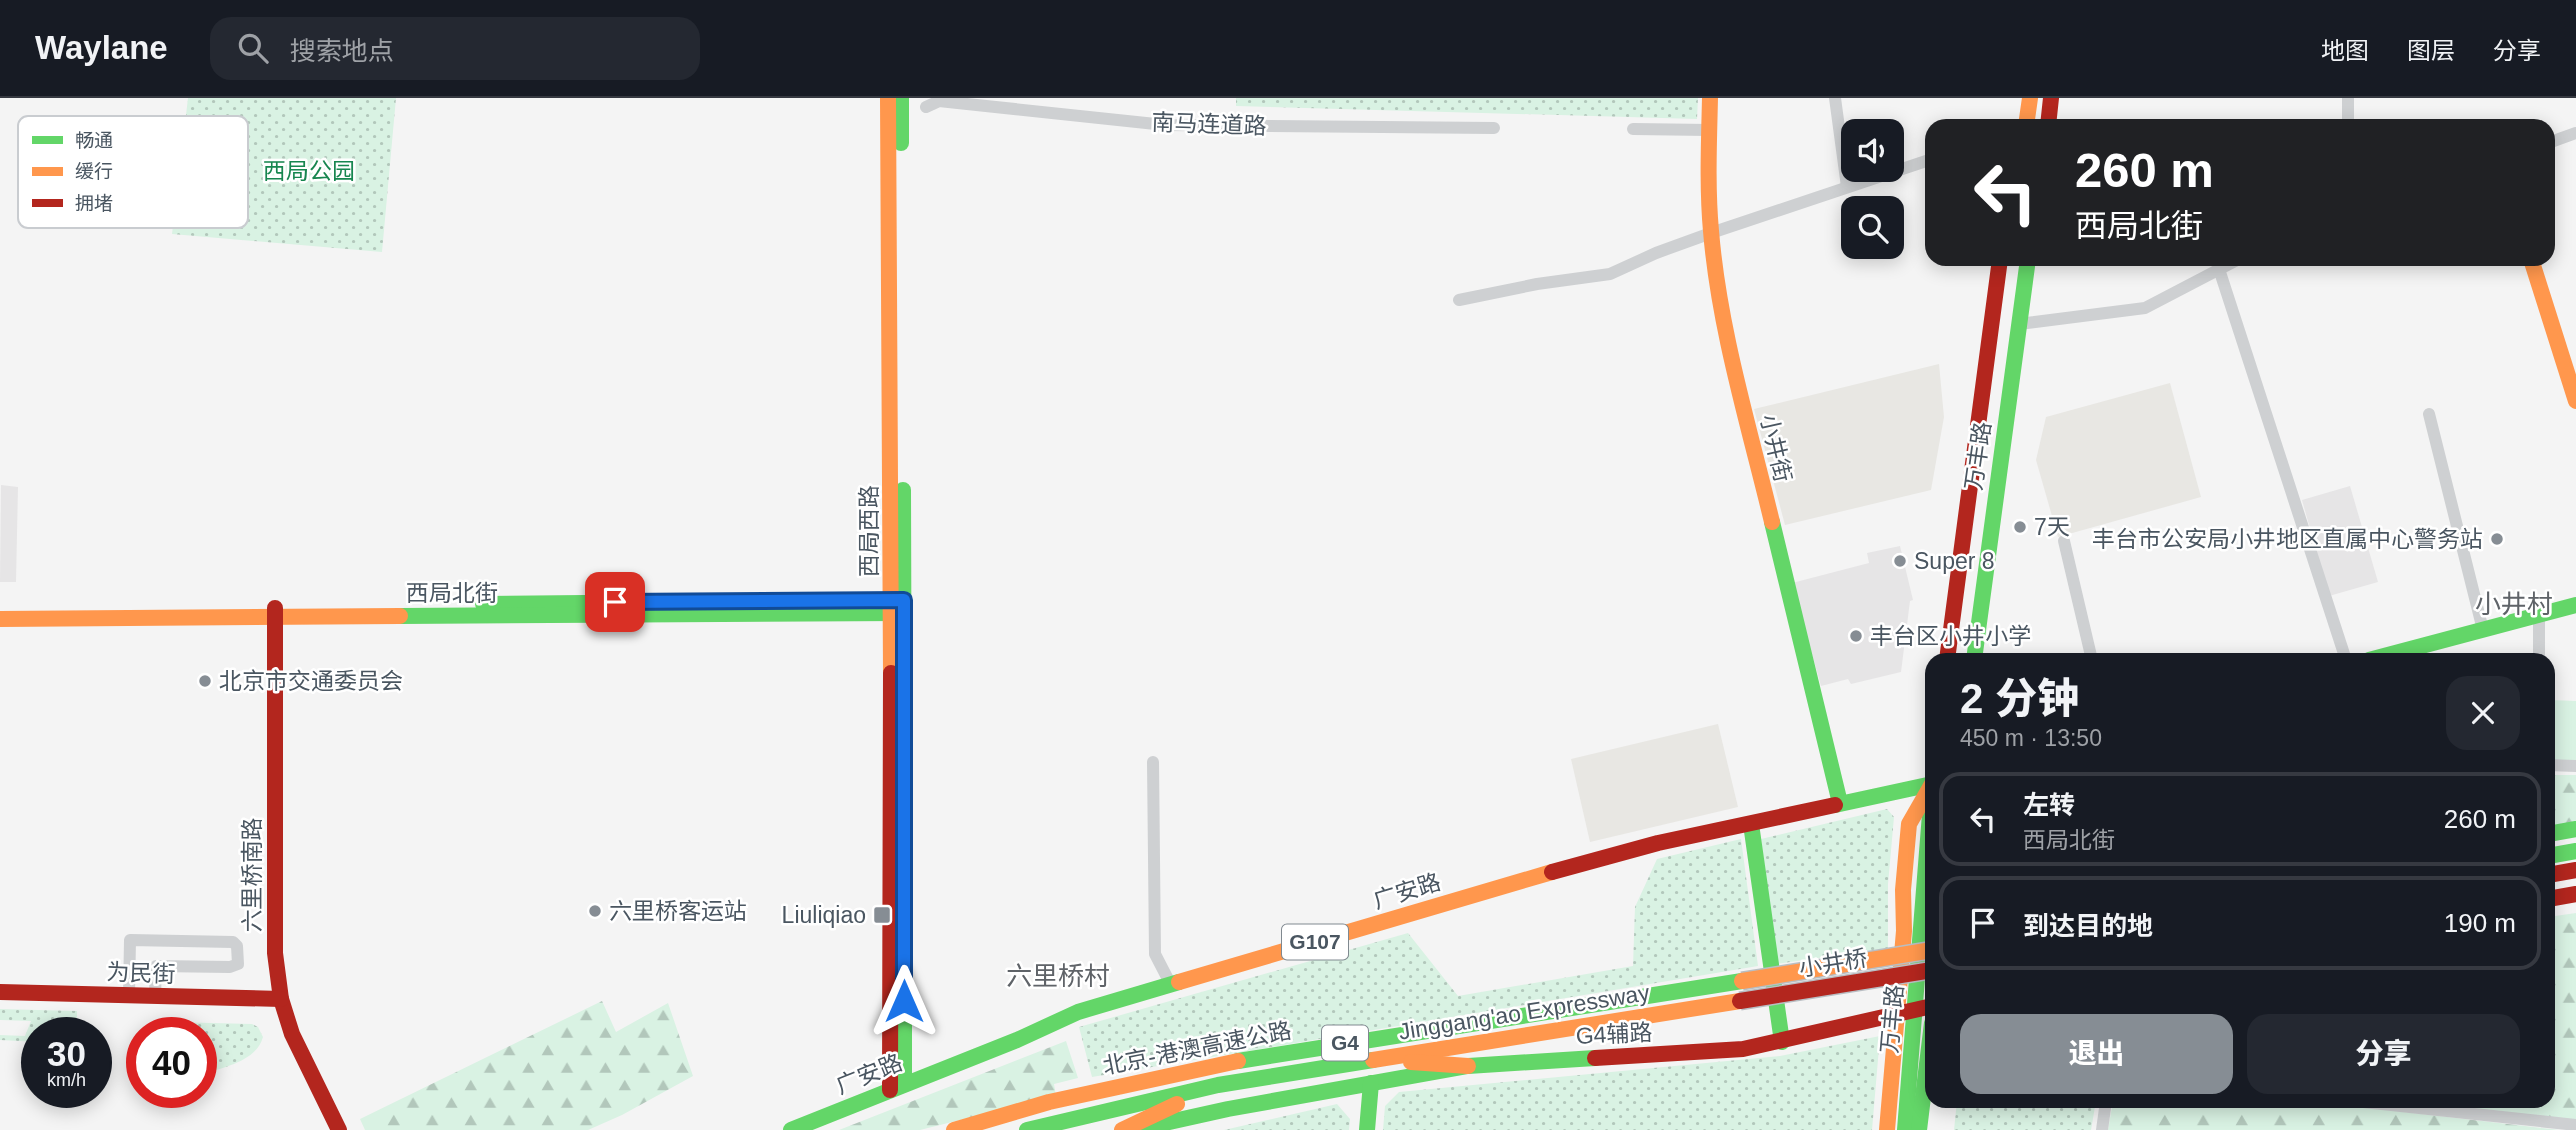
<!DOCTYPE html>
<html lang="zh">
<head>
<meta charset="utf-8">
<style>
	:root { --surface:#171b24; --page:#242831; --text:#f1f3f6; --muted:#9ea1a6; --line:#363941; --accent:#868d94 }
	body { margin:0; font-family:Helvetica,"Noto Sans SC",sans-serif; background:var(--page); color:var(--text); height:100vh; display:flex; flex-direction:column; font-size:26px; white-space:nowrap }
	* { box-sizing:border-box; margin:0 }
	p { font-size:23px; color:var(--muted) }
	.icon { flex:none; width:38px; height:38px; fill:none; stroke:currentColor; stroke-width:2; stroke-linecap:round; stroke-linejoin:round }
	.map { position:relative; flex:1; overflow:hidden }
	.sheet { position:absolute; left:1925px; top:555px; width:630px; height:455px; display:flex; flex-direction:column; background:var(--surface); border-radius:21px; box-shadow:0 4px 18px #0003 }
	.sheet>* { flex:none }
	.banner { position:absolute; left:1925px; top:21px; width:630px; height:147px; border-radius:21px; box-shadow:0 4px 18px #0003; background:#202124; color:#fff; overflow:hidden }
	.fabs { position:absolute; left:1841px; top:21px; display:grid; gap:14px }
	.fabs a { display:grid; place-items:center; width:63px; height:63px; border-radius:14px; background:var(--surface); box-shadow:0 4px 18px #0003; font-size:35px }
	.speed { position:absolute; left:21px; top:919px; display:flex; gap:14px; font-size:35px; font-weight:700; text-align:center }
	.speed>* { display:grid; place-content:center; width:91px; height:91px; border-radius:50%; background:var(--surface); box-shadow:0 4px 18px #0003; line-height:1 }
	.speed small { font-size:18px; font-weight:400 }
	.speed .limit { border:10px solid #d22; background:#fff; color:#111 }
	.pin { position:absolute; display:grid; place-items:center; width:60px; height:60px; color:#fff; margin:-30px; border-radius:14px; box-shadow:0 4px 10px #0006 }
	.me { position:absolute; width:77px; margin:-38px; rotate:0deg; stroke-linejoin:round; filter:drop-shadow(0 0 5px #0008) }
	.turn { display:flex; align-items:center; gap:24px; height:147px; padding:0 35px; font-size:32px }
	.turn .icon { width:91px; height:91px; stroke-width:2.5 }
	.turn b { display:block; font-size:49px; line-height:60px }
	.round { display:grid; place-items:center; flex:none; width:74px; height:74px; border-radius:21px; background:var(--page) }
	.headline { display:flex; align-items:center; justify-content:space-between; height:119px; padding:0 35px }
	h1 { font-size:42px; font-weight:800; line-height:52px }
	.cta { display:flex; gap:14px; margin-top:auto; padding:14px 35px }
	.cta a { flex:1; height:80px; border-radius:21px; background:var(--accent); color:#fff; font-size:28px; font-weight:800; line-height:80px; text-align:center }
	.cta a+a { background:var(--page); color:var(--text) }
	ul { padding:0; list-style:none }
	li { display:flex; align-items:center; gap:21px; height:94px; margin:0 14px 10px; padding:0 21px; border:4px solid var(--line); border-radius:21px }
	li div { flex:1 }
	li b { display:block; font-size:26px }
	li em { font-style:normal }
	header { display:flex; align-items:center; gap:42px; box-sizing:border-box; height:98px; padding:0 35px; background:var(--surface); border-bottom:2px solid var(--line) }
	header strong { font-size:33px }
	nav { display:flex; gap:38px; margin-inline-start:auto; font-size:24px }
	.search { width:490px; height:63px; background:var(--page); display:flex; align-items:center; gap:18px; box-sizing:border-box; padding:0 24px; border-radius:21px; color:var(--muted); font-size:26px }
	.map>svg:first-child { display:block }
	.commercial { fill:#e8e7e3 }
	.education { fill:#e6e5e6 }
	.grass { fill:url(#grass-dots) }
	.forest { fill:url(#forest-firs) }
	.garden { fill:#d9f2e3 }
	.lines { fill:none; stroke-linecap:round; stroke-linejoin:round }
	.street { stroke:#ced0d2; stroke-width:12 }
	.fast { stroke:#63d668; stroke-width:16 }
	.slow { stroke:#ff974d; stroke-width:16 }
	.jam { stroke:#b3261e; stroke-width:16 }
	.slow-bridge-casing { stroke:#b9bec3; stroke-width:19; stroke-linecap:butt }
	.jam-bridge-casing { stroke:#b9bec3; stroke-width:19; stroke-linecap:butt }
	.slow-bridge { stroke:#ff974d; stroke-width:16 }
	.jam-bridge { stroke:#b3261e; stroke-width:16 }
	.route-casing { stroke:#114b97; stroke-width:18 }
	.route { stroke:#1a73e8; stroke-width:12 }
	.poi-dot { fill:#868d94; stroke:#fff; stroke-width:2.5 }
	.labels { text-anchor:middle; stroke-width:5; stroke-linejoin:round; paint-order:stroke }
	.shield { fill:#fff; stroke:#808990; stroke-width:2 }
	.shield-label { font-size:21px; font-weight:bold; fill:#4a5661 }
	.street-label { font-size:23px; fill:#4a5661; stroke:#fff }
	.park-label { font-size:23px; fill:#17864f; stroke:#fff }
	.poi-label { font-size:23px; fill:#4a5661; stroke:#fff; text-anchor:start }
	.quarter-label { font-size:26px; fill:#5f6368; stroke:#fff }
	.key { fill:#fff; stroke:#c9ccd0; stroke-width:2 }
	.key-label { font-size:19px; fill:#4a5661 }
</style>
</head>
<body>
<header>
<strong>Waylane</strong>
<div class="search"><svg class="icon" aria-label="search" viewBox="0 0 24 24"><circle cx="10" cy="10" r="6"/><path d="M15 15l6 6"/></svg>搜索地点</div>
<nav><a>地图</a><a>图层</a><a>分享</a></nav>
</header>
<div class="map">
<svg width="2576" height="1032" viewBox="0 0 2576 1032">
	<defs>
		<pattern id="grass-dots" width="8" height="8" patternUnits="userSpaceOnUse" patternTransform="scale(1.75)"><rect width="8" height="8" fill="#d9f2e3"/><path d="M2 2h.1M6 6h.1" fill="none" stroke="#b2c7bb" stroke-width="1.8" stroke-linecap="round"/></pattern>
		<pattern id="forest-firs" width="22" height="20" patternUnits="userSpaceOnUse" patternTransform="scale(1.75)"><rect width="22" height="20" fill="#d9f2e3"/><path d="M5 1l3.5 6h-7zM16 11l3.5 6h-7z" fill="#b2c7bb"/></pattern>
	</defs>
	<rect width="100%" height="100%" fill="#f4f4f4"/>
	<g class="commercial">
		<polygon points="1939,266 1944,319 1931,392 1785,427 1754,311"/>
		<polygon points="2170,285 2201,399 2058,439 2036,362 2046,319"/>
		<polygon points="1718,626 1738,709 1590,744 1571,661"/>
	</g>
	<g class="education">
		<polygon points="1,387 18,389 16,484 0,484"/>
		<polygon points="2350,388 2378,484 2329,498 2302,402"/>
		<polygon points="1900,448 1913,502 1910,503 1901,574 1851,586 1848,581 1821,588 1792,485 1869,465 1867,455"/>
	</g>
	<g class="grass">
		<polygon points="188,0 396,0 382,154 172,136"/>
		<polygon points="1236,0 1698,0 1697,21 1236,8"/>
		<polygon points="1887,711 1894,719 1888,786 1888,850 1777,866 1761,741"/>
		<polygon points="1741,741 1758,868 1092,979 1079,929 1408,835 1458,898 1633,868 1635,809 1657,761"/>
		<polygon points="0,911 77,913 77,927 69,934 37,934 37,944 0,942 0,937 25,938 31,923 0,922"/>
		<path d="M 172,924 L 252,926 L 258,929 L 263,939 C 256,964 223,969 201,977 L 201,934 L 163,934 Z"/>
		<polygon points="1880,938 1872,1032 1383,1032 1385,1008 1399,994 1780,958"/>
		<polygon points="1957,1003 2096,1003 2091,1032 1954,1032"/>
		<polygon points="1337,1006 1350,1021 1349,1032 1224,1032"/>
	</g>
	<g class="forest">
		<polygon points="2548,677 2576,677 2576,724 2548,728"/>
		<polygon points="2576,815 2576,1023 2395,1003 2548,1003 2548,819"/>
		<polygon points="602,903 616,934 668,905 693,978 622,1017 588,1032 365,1032 360,1021"/>
		<polygon points="1066,943 1078,980 1054,986 1056,998 920,1032 839,1032"/>
		<polygon points="2113,1003 2222,1003 2240,1008 2265,1003 2309,1003 2559,1032 2108,1032"/>
	</g>
	<polygon class="garden" points="2550,602 2576,603 2576,667 2549,666"/>
	<g class="lines">
		<g class="street">
			<polyline points="1835,0 1847,89"/>
			<polyline points="926,9 939,3 1165,27 1494,30"/>
			<polyline points="2348,28 2348,0"/>
			<polyline points="1633,31 1709,32"/>
			<polyline points="2548,45 2576,35"/>
			<polyline points="2219,171 2346,562"/>
			<polyline points="1459,202 1537,186 1610,176 1656,155 1711,135 1932,61"/>
			<polyline points="2019,226 2145,210 2239,161"/>
			<polyline points="2429,316 2483,532"/>
			<polyline points="2064,443 2092,562"/>
			<polyline points="2539,517 2539,562"/>
			<polyline points="1153,664 1155,856 1171,887"/>
			<polyline points="2548,667 2576,668"/>
			<polyline points="129,897 130,842 233,844 237,848 238,866 230,869 156,868 155,898"/>
			<polyline points="2354,1003 2576,1027"/>
			<polyline points="2102,1032 2106,1003"/>
		</g>
		<g class="fast">
			<polyline points="901,0 901,45"/>
			<polyline points="903,392 904,714"/>
			<polyline points="1772,424 1840,705"/>
			<polyline points="483,506 903,502"/>
			<polyline points="400,518 901,515"/>
			<polyline points="1974,562 2028,161"/>
			<polyline points="2369,562 2576,507"/>
			<polyline points="1835,707 1932,686"/>
			<polyline points="1751,726 1782,944"/>
			<polyline points="2548,736 2576,731"/>
			<polyline points="2548,758 2576,753"/>
			<polyline points="904,861 904,986"/>
			<polyline points="1238,963 1742,883"/>
			<polyline points="1142,1030 1228,1011 1468,968 1595,960"/>
			<polyline points="791,1032 1017,942 1078,914 1179,884"/>
			<polyline points="1027,1032 1218,987 1373,962"/>
			<polyline points="1367,1032 1371,985"/>
			<polyline points="1905,1032 1932,691"/>
			<polyline points="1919,1032 1932,925"/>
		</g>
		<g class="slow">
			<polyline points="888,0 891,575"/>
			<path d="M 1710,0 C 1709,44 1707,89 1711,133 C 1719,231 1749,328 1772,424"/>
			<polyline points="2026,28 2030,0"/>
			<polyline points="2531,161 2576,303"/>
			<polyline points="0,521 400,518"/>
			<polyline points="1179,884 1552,774"/>
			<polyline points="1373,962 1740,903"/>
			<polyline points="1411,964 1468,968"/>
			<polyline points="954,1032 1049,1004 1238,963"/>
			<polyline points="1122,1032 1177,1006"/>
			<polyline points="1887,1032 1904,833 1903,792 1909,726 1932,686"/>
		</g>
		<g class="jam">
			<polyline points="2048,28 2051,0"/>
			<polyline points="275,510 275,855 281,901 292,936 339,1032"/>
			<polyline points="1947,562 2000,161"/>
			<polyline points="1552,774 1658,745 1835,707"/>
			<polyline points="2548,777 2576,772"/>
			<polyline points="2548,801 2576,796"/>
			<polyline points="0,894 281,901"/>
			<polyline points="1595,960 1743,951 1932,908"/>
			<polyline points="890,992 891,575"/>
		</g>
		<defs>
			<polyline id="slow-bridge" points="1742,883 1932,852"/>
			<polyline id="jam-bridge" points="1740,903 1932,872"/>
		</defs>
		<use href="#slow-bridge" class="slow-bridge-casing"/>
		<use href="#jam-bridge" class="jam-bridge-casing"/>
		<use href="#slow-bridge" class="slow-bridge"/>
		<use href="#jam-bridge" class="jam-bridge"/>
	</g>
	<g class="lines">
		<defs>
			<polyline id="route" points="615,504 904,502 904,903"/>
		</defs>
		<use href="#route" class="route-casing"/>
		<use href="#route" class="route"/>
	</g>
	<g class="poi-dot">
		<circle cx="2020" cy="429" r="7"/>
		<circle cx="2497" cy="441" r="7"/>
		<circle cx="1900" cy="463" r="7"/>
		<circle cx="1856" cy="538" r="7"/>
		<circle cx="205" cy="583" r="7"/>
		<circle cx="595" cy="813" r="7"/>
		<rect x="873" y="808" width="18" height="18" rx="3.5"/>
	</g>
	<g class="labels">
		<g class="shield">
			<rect x="1282" y="826.5" width="66" height="35" rx="5"/>
			<rect x="1322" y="927.5" width="46" height="35" rx="5"/>
		</g>
		<g class="shield-label">
			<text x="1315" y="851">G107</text>
			<text x="1345" y="952">G4</text>
		</g>
		<g class="street-label">
			<text transform="translate(1209 26) rotate(2)" y="8">南马连道路</text>
			<text transform="translate(1776 350) rotate(77)" y="8">小井街</text>
			<text transform="translate(1978 358) rotate(-82)" y="8">万丰路</text>
			<text transform="translate(869 433) rotate(-90)" y="8">西局西路</text>
			<text x="452" y="503">西局北街</text>
			<text transform="translate(252 777) rotate(-90)" y="8">六里桥南路</text>
			<text transform="translate(1407 793) rotate(-17)" y="8">广安路</text>
			<text transform="translate(1833 865) rotate(-9)" y="8">小井桥</text>
			<text transform="translate(141 875) rotate(2)" y="8">为民街</text>
			<text transform="translate(1524 914) rotate(-9)" y="8">Jinggang'ao Expressway</text>
			<text transform="translate(1892 921) rotate(-85)" y="8">万丰路</text>
			<text transform="translate(1614 936) rotate(-3)" y="8">G4辅路</text>
			<text transform="translate(1197 950) rotate(-11)" y="8">北京-港澳高速公路</text>
			<text transform="translate(869 976) rotate(-22)" y="8">广安路</text>
		</g>
		<g class="park-label">
			<text x="309" y="81">西局公园</text>
		</g>
		<g class="poi-label">
			<text x="2034" y="437">7天</text>
			<text x="2483" y="449" text-anchor="end">丰台市公安局小井地区直属中心警务站</text>
			<text x="1914" y="471">Super 8</text>
			<text x="1870" y="546">丰台区小井小学</text>
			<text x="219" y="591">北京市交通委员会</text>
			<text x="609" y="821">六里桥客运站</text>
			<text x="866" y="825" text-anchor="end">Liuliqiao</text>
		</g>
		<g class="quarter-label">
			<text x="2514" y="515">小井村</text>
			<text x="1058" y="887">六里桥村</text>
		</g>
	</g>
	<rect x="18" y="18" width="230" height="112" rx="10" class="key"/>
	<rect x="32" y="38" width="31" height="8" fill="#63d668"/>
	<rect x="32" y="69" width="31" height="9" fill="#ff974d"/>
	<rect x="32" y="101" width="31" height="8" fill="#b3261e"/>
	<g class="key-label">
		<text x="75" y="49">畅通</text>
		<text x="75" y="80">缓行</text>
		<text x="75" y="112">拥堵</text>
	</g>
</svg>
<div class="fabs">
<a><svg class="icon" aria-label="sound" viewBox="0 0 24 24"><path d="M4 9h4l5-4v14l-5-4H4zM17 9q2 3 0 6"/></svg></a>
<a><svg class="icon" aria-label="search" viewBox="0 0 24 24"><circle cx="10" cy="10" r="6"/><path d="M15 15l6 6"/></svg></a>
</div>
<div class="speed"><div>30<small>km/h</small></div><div class="limit">40</div></div>
<div class="pin" style="left:615px;top:504px;background:#d93025"><svg class="icon" aria-label="arrive" viewBox="0 0 24 24"><path d="M6 21V4h12l-3 4 3 4H6"/></svg></div>
<svg class="me" style="left:904px;top:903px" viewBox="-20 -20 40 40"><path d="M0-17L14 15 0 8-14 15z" fill="#1a73e8" stroke="#fff" stroke-width="4"/></svg>
<div class="banner">
<div class="turn"><svg class="icon" aria-label="left" viewBox="0 0 24 24"><path d="M17 20v-9H6M10 6l-5 5 5 5"/></svg><div><b>260 m</b>西局北街</div></div>
</div>
<section class="sheet">
<div class="headline"><div><h1>2 分钟</h1><p>450 m · 13:50</p></div><a class="round"><svg class="icon" aria-label="close" viewBox="0 0 24 24"><path d="M6 6l12 12M18 6L6 18"/></svg></a></div>
<ul>
<li><svg class="icon" aria-label="left" viewBox="0 0 24 24"><path d="M17 20v-9H6M10 6l-5 5 5 5"/></svg><div><b>左转</b><p>西局北街</p></div><em>260 m</em></li>
<li><svg class="icon" aria-label="arrive" viewBox="0 0 24 24"><path d="M6 21V4h12l-3 4 3 4H6"/></svg><div><b>到达目的地</b></div><em>190 m</em></li>
</ul>
<div class="cta"><a>退出</a><a>分享</a></div>
</section>
</div>
</body>
</html>
